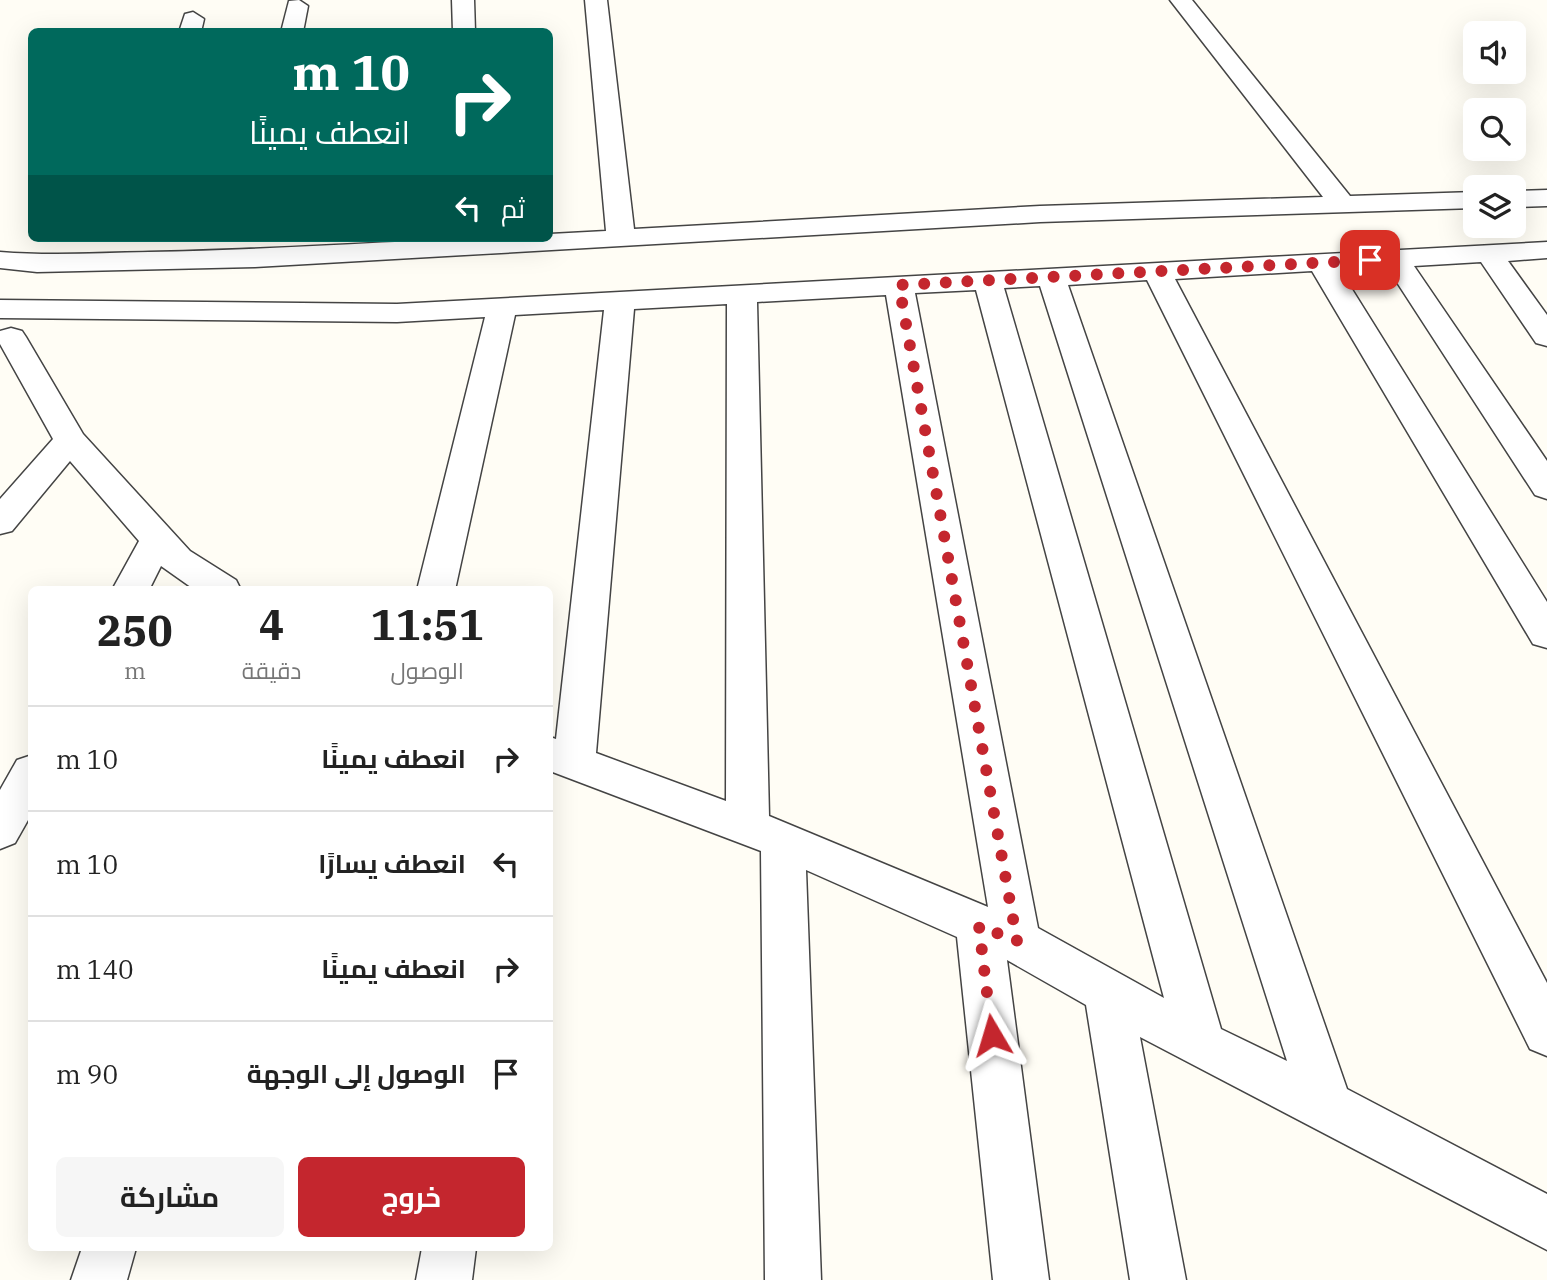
<!DOCTYPE html>
<html lang="ar">
<head>
<meta charset="utf-8">
<style>
	:root { --surface:#fff; --page:#f6f6f6; --text:#222; --muted:#767676; --line:#e0e0e0; --accent:#c4262e }
	body { margin:0; font-family:"IBM Plex Serif",Cairo,serif; background:var(--page); color:var(--text); direction:rtl; height:100vh; display:flex; flex-direction:column; font-size:26px; white-space:nowrap }
	* { box-sizing:border-box; margin:0 }
	p { font-size:23px; color:var(--muted) }
	.icon { flex:none; width:38px; height:38px; fill:none; stroke:currentColor; stroke-width:2; stroke-linecap:round; stroke-linejoin:round }
	.map { position:relative; flex:1; overflow:hidden; direction:ltr }
	.details { position:absolute; left:28px; top:586px; width:525px; height:665px; display:flex; flex-direction:column; background:var(--surface); border-radius:10px; box-shadow:0 7px 28px #0002; direction:rtl }
	.details>* { flex:none }
	.guide { position:absolute; left:28px; top:28px; width:525px; height:214px; border-radius:10px; box-shadow:0 7px 28px #0002; direction:rtl; background:#00695c; color:#fff; overflow:hidden }
	.controls { position:absolute; left:1463px; top:21px; display:grid; gap:14px }
	.controls a { display:grid; place-items:center; width:63px; height:63px; border-radius:10px; background:var(--surface); box-shadow:0 7px 28px #0002; font-size:35px }
	.pin { position:absolute; display:grid; place-items:center; width:60px; height:60px; color:#fff; margin:-30px; border-radius:14px; box-shadow:0 4px 10px #0006 }
	.me { position:absolute; width:77px; margin:-38px; rotate:353deg; stroke-linejoin:round; filter:drop-shadow(0 0 5px #0008) }
	.turn { display:flex; align-items:center; gap:24px; height:147px; padding:0 28px; font-size:32px }
	.turn .icon { width:91px; height:91px; stroke-width:2.5 }
	.turn b { display:block; font-size:49px; line-height:60px }
	.then { display:flex; align-items:center; height:66px; padding:0 28px; background:#0003; gap:14px; font-size:26px }
	.eta { display:flex; justify-content:space-evenly; align-items:center; height:119px; text-align:center }
	.eta b { font-size:42px; font-weight:700; line-height:49px }
	.cta { display:flex; gap:14px; margin-top:auto; padding:14px 28px }
	.cta a { flex:1; height:80px; border-radius:10px; background:var(--accent); color:#fff; font-size:28px; font-weight:700; line-height:80px; text-align:center }
	.cta a+a { background:var(--page); color:var(--text) }
	ul { padding:0; list-style:none }
	li { display:flex; align-items:center; gap:21px; height:105px; padding:0 28px; border-top:2px solid var(--line) }
	li div { flex:1 }
	li b { display:block; font-size:26px }
	li em { font-style:normal }
	.map>svg:first-child { display:block }
	.lines { fill:none; stroke-linecap:round; stroke-linejoin:round }
	.minor-casing { stroke:#444; stroke-width:3 }
	.minor { fill:#fff; fill-rule:evenodd }
	.route { stroke:#c4262e; stroke-width:12; stroke-dasharray:0 21.6 }
</style>
</head>
<body>
<div class="map">
<svg width="1547" height="1280" viewBox="0 0 1547 1280">
	<rect width="100%" height="100%" fill="#fffdf5"/>
	<g class="lines">
		<defs>
			<g id="minor">
				<polygon points="299,0 308,6 303,32 281,32 289,1"/>
				<polygon points="452,0 474,0 475,32 453,32"/>
				<path d="M 585,0 L 607,0 L 634,229 L 1040,206 L 1323,197 L 1170,0 L 1192,0 L 1350,196 L 1475,192 L 1475,208 L 1040,222 L 255,267 L 37,272 L 0,268 L 0,252 C 50,256 99,253 149,252 C 283,250 416,238 550,238 L 550,234 L 606,231 Z"/>
				<polygon points="193,12 204,19 201,32 179,32 185,14"/>
				<polygon points="1547,190 1547,206 1514,207 1514,191"/>
				<path d="M 1547,242 L 1547,258 L 1508,261 L 1547,315 L 1547,346 L 1536,343 L 1481,262 L 1414,266 L 1547,461 L 1547,499 L 1535,495 L 1387,267 L 1340,270 L 1547,602 L 1547,648 L 1533,644 L 1312,271 L 1175,279 L 1547,983 L 1547,1056 L 1530,1049 L 1147,280 L 1068,285 L 1347,1089 L 1547,1194 L 1547,1250 L 1140,1037 L 1186,1280 L 1130,1280 L 1086,1005 L 1007,960 L 1049,1280 L 993,1280 L 957,937 L 806,870 L 821,1280 L 765,1280 L 761,851 L 550,771 L 550,737 L 556,739 L 604,310 L 515,315 L 455,590 L 417,590 L 485,317 L 397,322 L 0,318 L 0,300 L 397,304 ZM 1040,286 L 1287,1061 L 1221,1029 L 1004,288 ZM 976,290 L 1164,998 L 1038,928 L 915,293 ZM 886,295 L 988,907 L 769,816 L 757,302 ZM 727,304 L 726,801 L 596,753 L 634,309 Z"/>
				<polygon points="11,328 22,331 26,337 83,434 190,551 236,580 241,590 195,590 161,566 149,590 112,590 139,541 70,461 12,531 0,534 0,499 53,439 0,344 0,331"/>
				<polygon points="32,755 32,813 15,843 0,849 0,790 17,760"/>
				<polygon points="82,1248 136,1248 127,1280 71,1280"/>
				<polygon points="422,1248 476,1248 472,1280 416,1280"/>
			</g>
		</defs>
		<use href="#minor" class="minor-casing"/>
		<use href="#minor" class="minor"/>
	</g>
	<g class="lines">
		<polyline class="route" points="992,1035 979,926 1017,941 899,285 1370,260"/>
	</g>
</svg>
<div class="controls">
<a><svg class="icon" aria-label="sound" viewBox="0 0 24 24"><path d="M4 9h4l5-4v14l-5-4H4zM17 9q2 3 0 6"/></svg></a>
<a><svg class="icon" aria-label="search" viewBox="0 0 24 24"><circle cx="10" cy="10" r="6"/><path d="M15 15l6 6"/></svg></a>
<a><svg class="icon" aria-label="layers" viewBox="0 0 24 24"><path d="M12 4l9 5-9 5-9-5zM3 14l9 5 9-5"/></svg></a>
</div>
<div class="pin" style="left:1370px;top:260px;background:#d93025"><svg class="icon" aria-label="arrive" viewBox="0 0 24 24"><path d="M6 21V4h12l-3 4 3 4H6"/></svg></div>
<svg class="me" style="left:992px;top:1035px" viewBox="-20 -20 40 40"><path d="M0-17L14 15 0 8-14 15z" fill="#c4262e" stroke="#fff" stroke-width="4"/></svg>
<div class="guide">
<div class="turn"><svg class="icon" aria-label="right" viewBox="0 0 24 24"><path d="M7 20v-9h11M14 6l5 5-5 5"/></svg><div><b>10 m</b>انعطف يمينًا</div></div>
<div class="then">ثم<svg class="icon" aria-label="left" viewBox="0 0 24 24"><path d="M17 20v-9H6M10 6l-5 5 5 5"/></svg></div>
</div>
<section class="details">
<div class="eta">
<div><b>11:51</b><p>الوصول</p></div>
<div><b>4</b><p>دقيقة</p></div>
<div><b>250</b><p>m</p></div>
</div>
<ul>
<li><svg class="icon" aria-label="right" viewBox="0 0 24 24"><path d="M7 20v-9h11M14 6l5 5-5 5"/></svg><div><b>انعطف يمينًا</b></div><em>10 m</em></li>
<li><svg class="icon" aria-label="left" viewBox="0 0 24 24"><path d="M17 20v-9H6M10 6l-5 5 5 5"/></svg><div><b>انعطف يسارًا</b></div><em>10 m</em></li>
<li><svg class="icon" aria-label="right" viewBox="0 0 24 24"><path d="M7 20v-9h11M14 6l5 5-5 5"/></svg><div><b>انعطف يمينًا</b></div><em>140 m</em></li>
<li><svg class="icon" aria-label="arrive" viewBox="0 0 24 24"><path d="M6 21V4h12l-3 4 3 4H6"/></svg><div><b>الوصول إلى الوجهة</b></div><em>90 m</em></li>
</ul>
<div class="cta"><a>خروج</a><a>مشاركة</a></div>
</section>
</div>
</body>
</html>
